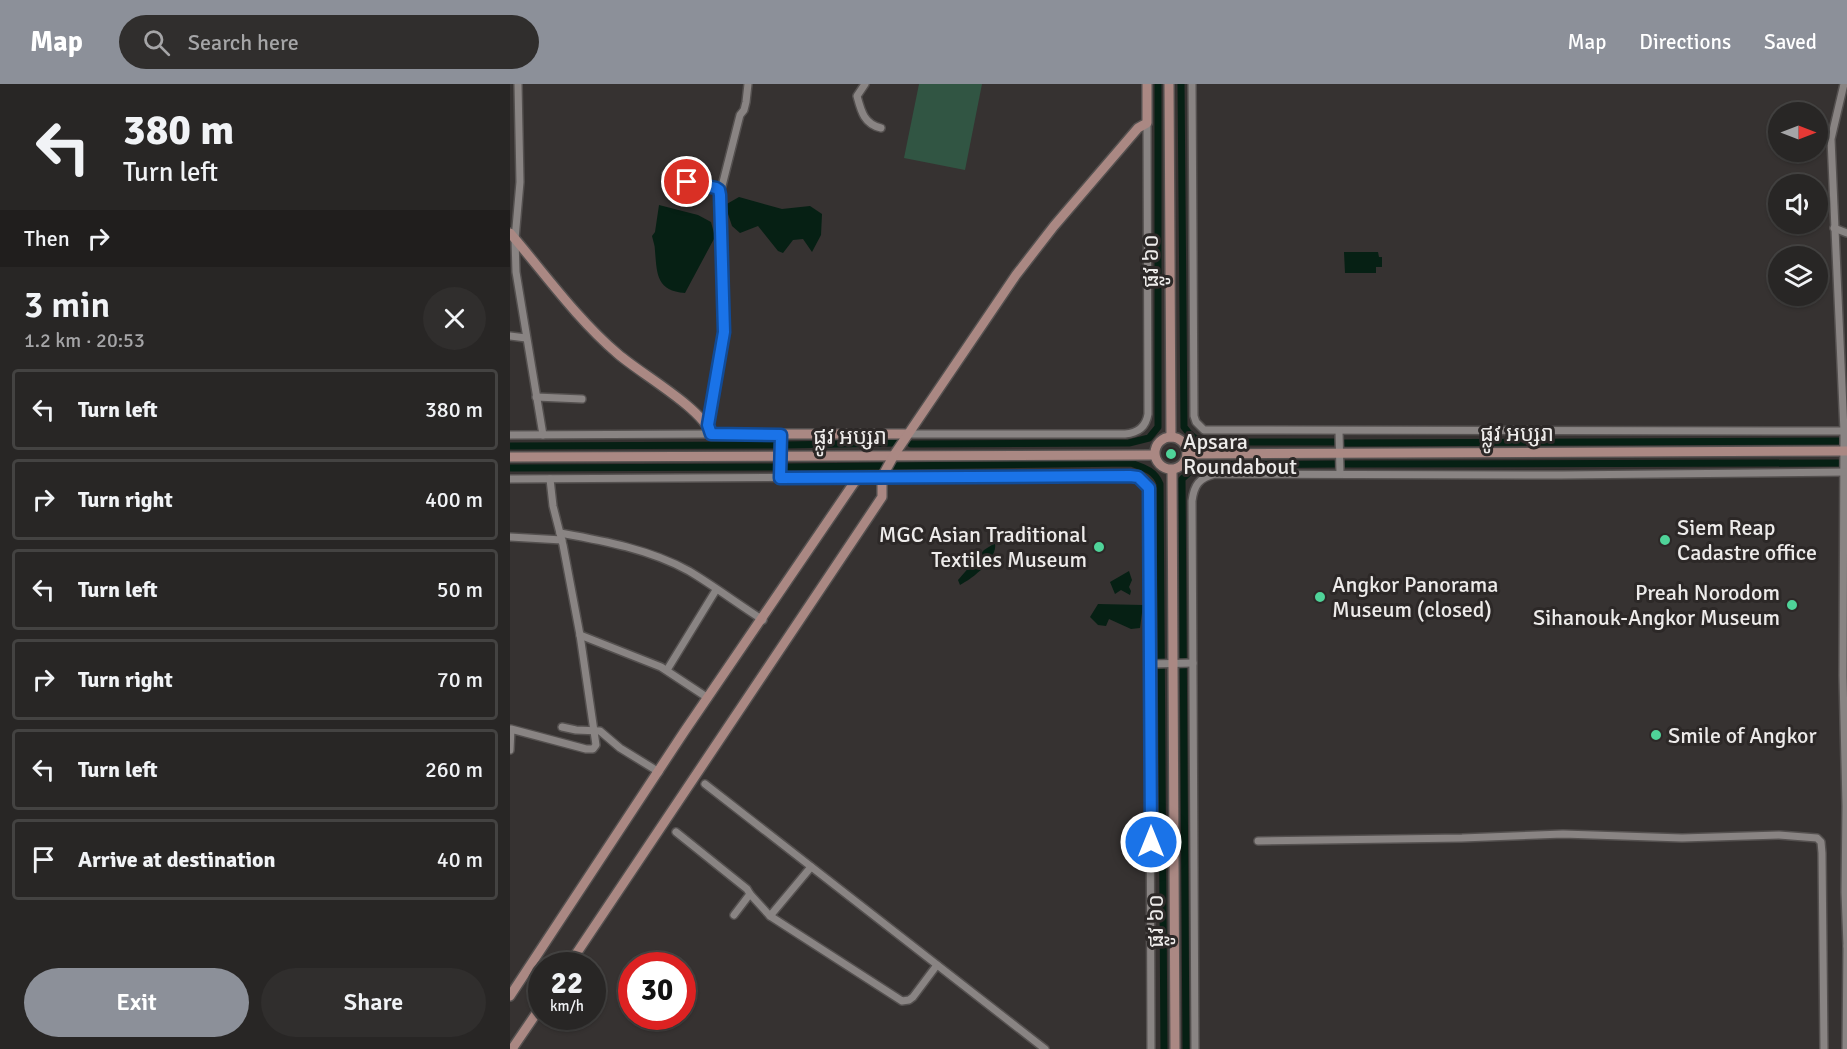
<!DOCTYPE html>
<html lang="en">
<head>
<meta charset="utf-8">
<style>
	:root { --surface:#282625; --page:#302e2d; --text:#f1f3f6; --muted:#a5a5a7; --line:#444342; --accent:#8c9099 }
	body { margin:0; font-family:Signika,"Noto Sans Khmer",sans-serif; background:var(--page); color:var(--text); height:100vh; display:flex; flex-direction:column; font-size:22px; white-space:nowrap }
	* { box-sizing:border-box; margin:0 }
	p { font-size:20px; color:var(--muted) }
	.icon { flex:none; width:33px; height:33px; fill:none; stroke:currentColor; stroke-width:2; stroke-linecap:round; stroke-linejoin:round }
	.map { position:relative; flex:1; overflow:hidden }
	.sheet { display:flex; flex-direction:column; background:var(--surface); width:510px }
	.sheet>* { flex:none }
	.banner { background:#282625; color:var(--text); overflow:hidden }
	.needle { width:39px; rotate:90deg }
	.tools { position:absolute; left:1258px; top:18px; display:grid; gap:12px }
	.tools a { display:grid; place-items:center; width:60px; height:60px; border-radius:50%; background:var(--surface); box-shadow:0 2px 4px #0004,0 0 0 2px var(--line); font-size:30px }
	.speed { position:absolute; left:18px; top:868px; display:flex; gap:12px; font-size:30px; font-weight:700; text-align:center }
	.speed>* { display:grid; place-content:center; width:78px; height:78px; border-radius:50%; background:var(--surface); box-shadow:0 2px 4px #0004,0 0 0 2px var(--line); line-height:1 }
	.speed small { font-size:15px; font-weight:400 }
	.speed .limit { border:9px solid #d22; background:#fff; color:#111 }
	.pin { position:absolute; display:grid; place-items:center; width:51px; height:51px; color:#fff; margin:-26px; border:3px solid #fff; border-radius:50%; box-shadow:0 2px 6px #0007 }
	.me { position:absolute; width:66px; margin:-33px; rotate:0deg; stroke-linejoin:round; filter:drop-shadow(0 0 4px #0008) }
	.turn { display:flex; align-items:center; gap:21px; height:126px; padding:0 24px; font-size:27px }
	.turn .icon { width:78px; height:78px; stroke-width:2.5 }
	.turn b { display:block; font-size:42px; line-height:51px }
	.then { display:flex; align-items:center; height:57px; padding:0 24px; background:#0003; gap:12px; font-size:22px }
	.round { display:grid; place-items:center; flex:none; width:63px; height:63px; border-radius:32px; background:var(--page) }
	.head { display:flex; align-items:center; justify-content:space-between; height:102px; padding:0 24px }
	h1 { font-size:36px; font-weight:600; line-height:45px }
	.cta { display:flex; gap:12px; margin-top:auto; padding:12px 24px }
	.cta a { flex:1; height:69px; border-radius:36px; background:var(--accent); color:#fff; font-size:24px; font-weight:600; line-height:69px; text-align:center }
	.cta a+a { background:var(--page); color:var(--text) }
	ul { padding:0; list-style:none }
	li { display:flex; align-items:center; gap:18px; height:81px; margin:0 12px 9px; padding:0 12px; border:3px solid var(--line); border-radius:6px }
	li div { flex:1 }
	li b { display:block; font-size:22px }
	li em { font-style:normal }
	header { display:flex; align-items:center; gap:36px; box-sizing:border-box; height:84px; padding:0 30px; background:var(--accent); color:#fff }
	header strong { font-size:28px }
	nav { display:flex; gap:33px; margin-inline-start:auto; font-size:21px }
	.search { width:420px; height:54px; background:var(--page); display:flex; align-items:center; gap:15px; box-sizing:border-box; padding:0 21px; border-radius:33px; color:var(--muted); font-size:22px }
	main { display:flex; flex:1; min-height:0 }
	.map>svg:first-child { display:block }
	.green { fill:#315543 }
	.water { fill:#062014 }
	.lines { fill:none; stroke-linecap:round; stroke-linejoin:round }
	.canal { stroke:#062014; stroke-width:7 }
	.street-casing { stroke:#54504f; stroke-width:10 }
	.secondary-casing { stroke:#54504f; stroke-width:12 }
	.street { stroke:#898483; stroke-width:7 }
	.secondary { stroke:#aa8883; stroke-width:9 }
	.route-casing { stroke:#114b97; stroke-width:15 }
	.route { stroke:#1a73e8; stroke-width:10 }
	.poi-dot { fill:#4fd399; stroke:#2c2827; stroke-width:2 }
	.labels { text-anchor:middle; stroke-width:6; stroke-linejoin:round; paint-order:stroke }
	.street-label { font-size:22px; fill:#edebea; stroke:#2c2827 }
	.poi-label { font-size:22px; fill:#edebea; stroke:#2c2827; text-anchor:start }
</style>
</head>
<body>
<header>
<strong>Map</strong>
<div class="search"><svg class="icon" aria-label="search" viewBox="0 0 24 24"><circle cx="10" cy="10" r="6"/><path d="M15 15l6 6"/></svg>Search here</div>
<nav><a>Map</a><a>Directions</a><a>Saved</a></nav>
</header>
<main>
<section class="sheet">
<div class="banner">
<div class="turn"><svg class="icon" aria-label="left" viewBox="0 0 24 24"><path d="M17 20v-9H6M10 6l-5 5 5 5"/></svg><div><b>380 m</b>Turn left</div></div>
<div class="then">Then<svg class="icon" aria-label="right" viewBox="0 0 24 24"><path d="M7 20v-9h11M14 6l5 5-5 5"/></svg></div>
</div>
<div class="head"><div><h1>3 min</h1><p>1.2 km · 20:53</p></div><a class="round"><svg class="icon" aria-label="close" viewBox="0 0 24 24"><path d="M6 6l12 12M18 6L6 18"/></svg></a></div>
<ul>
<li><svg class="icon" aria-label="left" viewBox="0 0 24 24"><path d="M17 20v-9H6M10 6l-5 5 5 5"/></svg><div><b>Turn left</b></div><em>380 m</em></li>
<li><svg class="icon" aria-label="right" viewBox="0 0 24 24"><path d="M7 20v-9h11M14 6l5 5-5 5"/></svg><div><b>Turn right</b></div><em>400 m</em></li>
<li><svg class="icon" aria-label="left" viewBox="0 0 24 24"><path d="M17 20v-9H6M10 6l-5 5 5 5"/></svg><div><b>Turn left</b></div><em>50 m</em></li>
<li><svg class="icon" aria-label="right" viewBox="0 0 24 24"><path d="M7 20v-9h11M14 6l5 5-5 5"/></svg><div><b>Turn right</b></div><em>70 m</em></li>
<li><svg class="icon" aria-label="left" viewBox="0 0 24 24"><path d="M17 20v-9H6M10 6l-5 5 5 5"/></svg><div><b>Turn left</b></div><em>260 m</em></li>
<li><svg class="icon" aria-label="arrive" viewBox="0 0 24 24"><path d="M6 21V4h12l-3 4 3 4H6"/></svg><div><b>Arrive at destination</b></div><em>40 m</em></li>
</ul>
<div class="cta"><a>Exit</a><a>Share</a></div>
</section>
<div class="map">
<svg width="1337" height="965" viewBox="0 0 1337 965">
	<rect width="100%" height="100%" fill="#363231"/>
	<polygon class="green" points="409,0 472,0 455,86 394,74"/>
	<g class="water">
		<polygon points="229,113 272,125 300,122 312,130 311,151 302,168 293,155 283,156 273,169 268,167 248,142 230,149 222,142 215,121"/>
		<path d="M 149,121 L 188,131 L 201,138 L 205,153 L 175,209 C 146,207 147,189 145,167 C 145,161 143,157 142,152 L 145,148 Z"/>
		<polygon points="834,168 868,168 869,173 872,173 872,183 866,183 866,189 835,189"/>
		<path d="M 485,459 C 488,475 463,494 450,501 L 448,496 L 474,466 Z"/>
		<polygon points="619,487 622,496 619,503 621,507 620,511 611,506 605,510 600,498"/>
		<polygon points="588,520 633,521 630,544 621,545 599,535 596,542 588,541 580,533"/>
	</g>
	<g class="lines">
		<g class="canal">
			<path d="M 671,0 L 674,343 C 680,352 686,356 696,358 L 825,358"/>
			<polyline points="835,359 1330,357"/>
			<polyline points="401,360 619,359 639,354 648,343 648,0"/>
			<polyline points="275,361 385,359"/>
			<polyline points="0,362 265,361"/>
			<polyline points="835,380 1330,379"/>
			<path d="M 384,382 L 621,379 C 635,384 645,387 650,400 L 654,965"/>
			<polyline points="276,383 372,382"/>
			<polyline points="0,384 265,383"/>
			<polyline points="676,965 672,395 682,386 697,381 825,380"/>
		</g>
		<defs>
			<g id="street">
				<polyline points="8,0 10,98 5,155 6,188 33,351"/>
				<path d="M 355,0 L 347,12 C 351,27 354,40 371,44"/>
				<polyline points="682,0 684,332 686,338 694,346 1337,347"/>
				<polyline points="1334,0 1321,55 1334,347 1333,592 1336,722 1335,808 1337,862"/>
				<polyline points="156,90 161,95 206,104 209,106 210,111 214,248 198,341"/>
				<polyline points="209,106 212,102 230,31 234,26 236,18 238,0"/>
				<polyline points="1324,144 1337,149"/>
				<polyline points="0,252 16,254"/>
				<polyline points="26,313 72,315"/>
				<polyline points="829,347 830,389"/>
				<path d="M 397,350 L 615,350 C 628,349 636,343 638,330 L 637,39"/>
				<polyline points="0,351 201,350"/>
				<polyline points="372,393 619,391 628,393 639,403 641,965"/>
				<polyline points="0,395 348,393"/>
				<path d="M 50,449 C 94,457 139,465 179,487 C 204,502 228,520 253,536"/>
				<polyline points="0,453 52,456"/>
				<polyline points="70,551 151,583 198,614"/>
				<polyline points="640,580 683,579"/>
				<polyline points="157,586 206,506"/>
				<polyline points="52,643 66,646 90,647 110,664 149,688"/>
				<polyline points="0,666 1,645 76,665 83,665 86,661 70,551 53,461 43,422 40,395"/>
				<polyline points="195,700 535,965"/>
				<polyline points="166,748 237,805 240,810 224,831"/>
				<polyline points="748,757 952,754 1053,750 1172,754 1269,751 1307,754 1311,758 1312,769 1314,965"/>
				<polyline points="240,810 260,832 392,917 399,916 403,913 427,881"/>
				<polyline points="260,832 301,783"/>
				<path d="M 685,965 L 682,417 C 684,401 689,394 705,390 L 1052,391 L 1337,388"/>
				<polyline points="1336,965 1337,862"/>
			</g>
			<g id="secondary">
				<polyline points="659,0 661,353"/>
				<path d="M 0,149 C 35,190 67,235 108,270 C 131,290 192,324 201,350 L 397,350"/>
				<circle cx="661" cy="369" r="16"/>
				<polyline points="677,370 1337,367"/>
				<polyline points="0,373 644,371"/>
				<polyline points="662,386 665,965"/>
				<polyline points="270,394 271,351"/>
				<polyline points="58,882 372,413 372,393 384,371 506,191 544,142 628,44 637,39 637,0"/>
				<polyline points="0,912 174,648 348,393 372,393"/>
				<polyline points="2,965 32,921"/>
			</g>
		</defs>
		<use href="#street" class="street-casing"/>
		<use href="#secondary" class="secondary-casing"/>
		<use href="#street" class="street"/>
		<use href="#secondary" class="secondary"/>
	</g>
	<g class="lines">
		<defs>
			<polyline id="route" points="177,98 206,104 209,106 210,111 214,248 198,341 201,350 271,351 270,394 620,392 628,393 639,404 641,758"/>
		</defs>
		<use href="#route" class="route-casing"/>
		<use href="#route" class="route"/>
	</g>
	<g class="poi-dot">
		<circle cx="661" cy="370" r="6"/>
		<circle cx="1155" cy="456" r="6"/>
		<circle cx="589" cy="463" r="6"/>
		<circle cx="810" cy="513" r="6"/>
		<circle cx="1282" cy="521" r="6"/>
		<circle cx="1146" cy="651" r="6"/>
	</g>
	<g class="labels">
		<g class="street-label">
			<text transform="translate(640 177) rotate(-90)" y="8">ផ្លូវ ៦០</text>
			<text x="1007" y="357">ផ្លូវ អប្សរា</text>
			<text x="340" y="360">ផ្លូវ អប្សរា</text>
			<text transform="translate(645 837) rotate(-90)" y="8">ផ្លូវ ៦០</text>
		</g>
		<g class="poi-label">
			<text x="673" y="365">Apsara<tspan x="673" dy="25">Roundabout</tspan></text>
			<text x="1167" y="451">Siem Reap<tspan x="1167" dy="25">Cadastre office</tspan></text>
			<text x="577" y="458" text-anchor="end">MGC Asian Traditional<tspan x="577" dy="25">Textiles Museum</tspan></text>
			<text x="822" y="508">Angkor Panorama<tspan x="822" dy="25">Museum (closed)</tspan></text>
			<text x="1270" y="516" text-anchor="end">Preah Norodom<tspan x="1270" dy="25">Sihanouk-Angkor Museum</tspan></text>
			<text x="1158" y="659">Smile of Angkor</text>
		</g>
	</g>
</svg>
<div class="tools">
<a><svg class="needle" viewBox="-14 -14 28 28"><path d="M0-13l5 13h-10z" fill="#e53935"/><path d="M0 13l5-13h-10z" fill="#a5a5a7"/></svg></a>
<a><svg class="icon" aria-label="sound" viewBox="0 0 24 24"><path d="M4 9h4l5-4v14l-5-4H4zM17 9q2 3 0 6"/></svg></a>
<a><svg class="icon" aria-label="layers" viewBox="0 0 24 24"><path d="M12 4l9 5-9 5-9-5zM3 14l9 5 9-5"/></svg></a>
</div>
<div class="speed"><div>22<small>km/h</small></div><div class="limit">30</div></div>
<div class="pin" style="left:177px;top:98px;background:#d93025"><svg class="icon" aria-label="arrive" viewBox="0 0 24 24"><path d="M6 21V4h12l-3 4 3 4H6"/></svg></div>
<svg class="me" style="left:641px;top:758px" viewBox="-20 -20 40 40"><circle r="17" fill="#1a73e8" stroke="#fff" stroke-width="3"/><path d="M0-11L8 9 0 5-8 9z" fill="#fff"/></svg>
</div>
</main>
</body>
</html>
